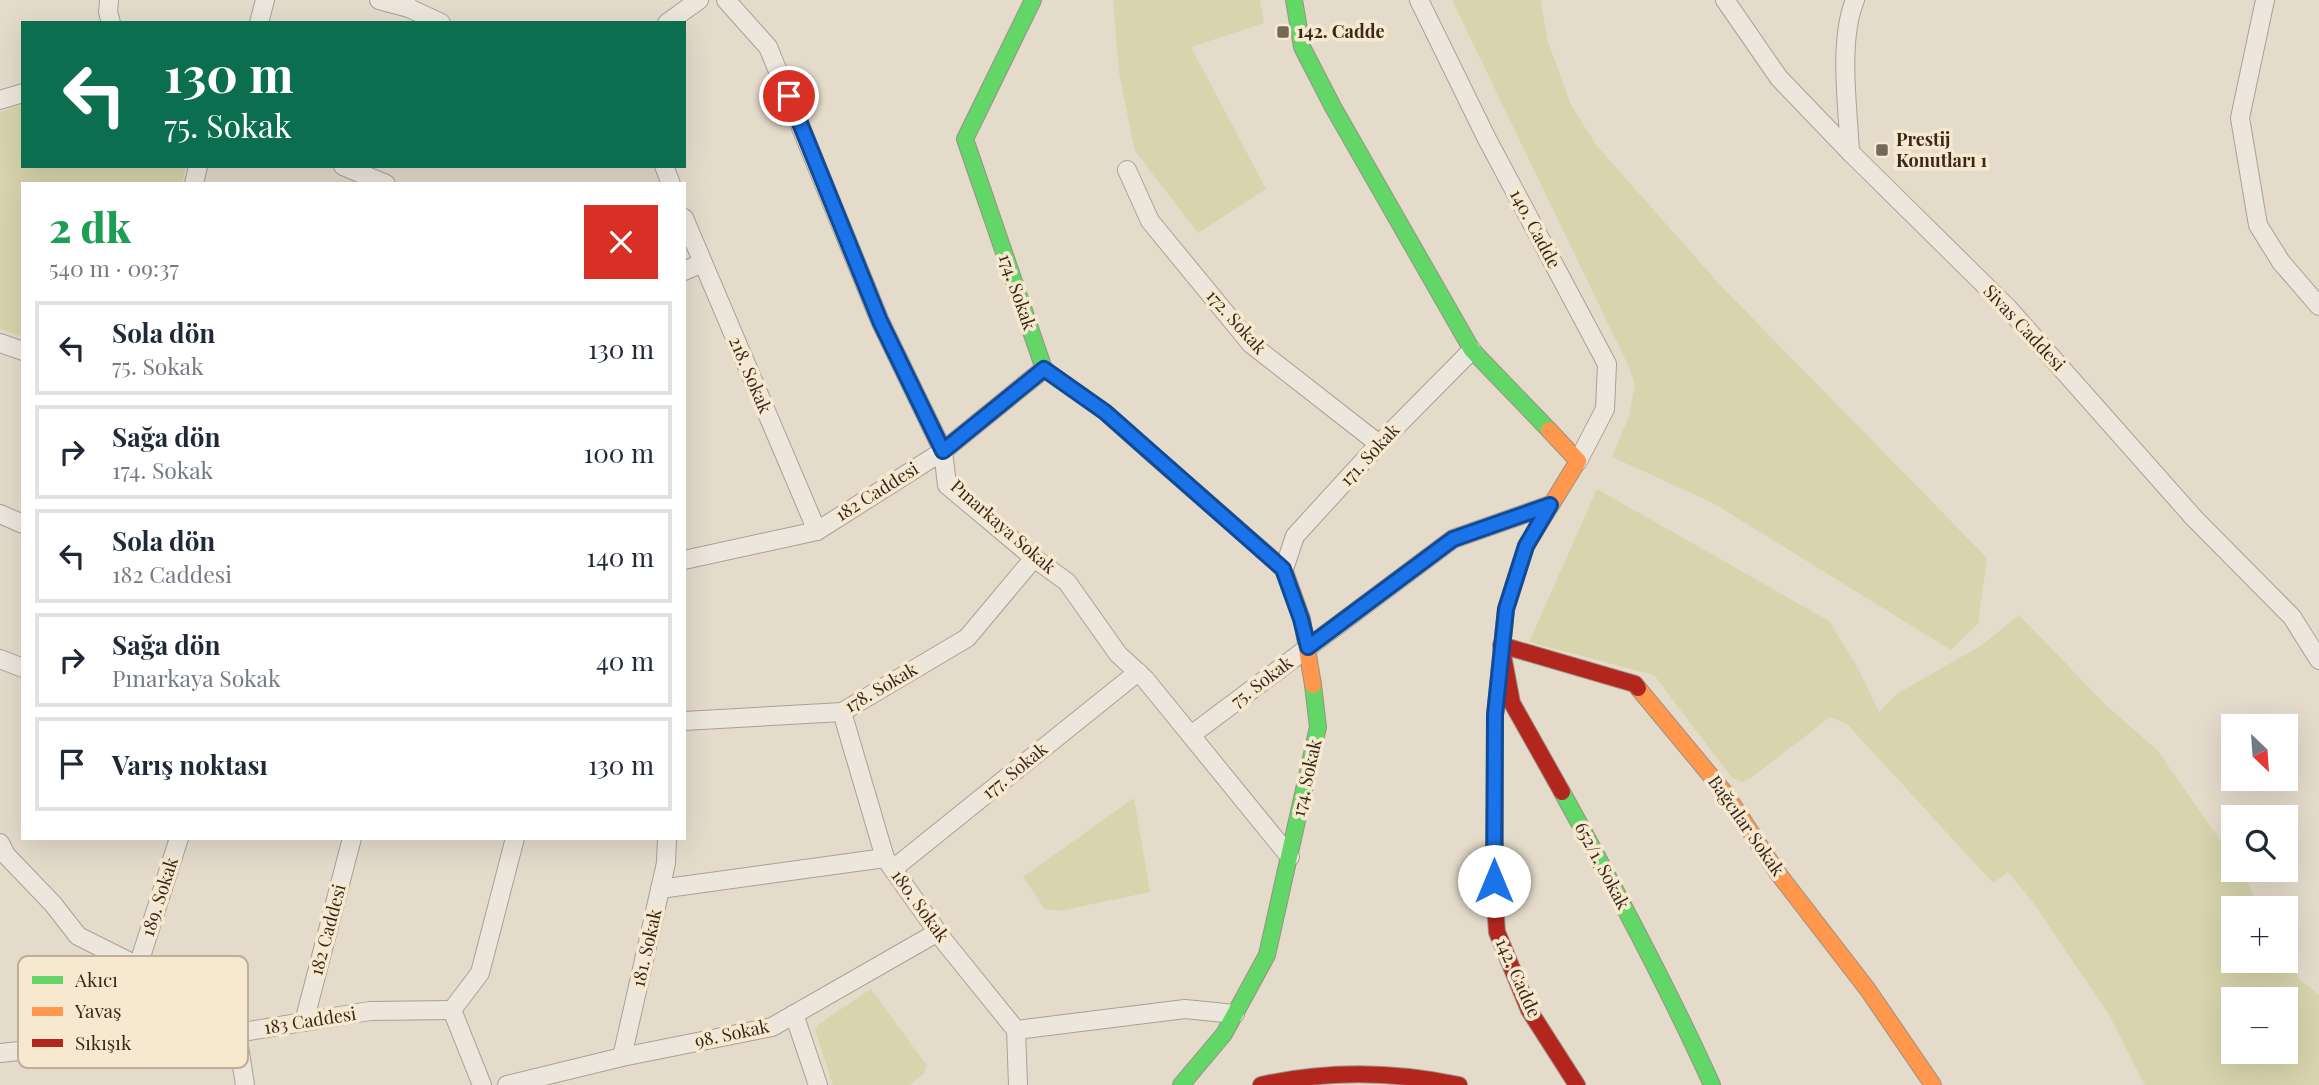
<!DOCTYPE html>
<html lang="tr">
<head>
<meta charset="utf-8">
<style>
	:root { --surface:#fff; --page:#f2f2f3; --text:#1f2937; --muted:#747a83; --line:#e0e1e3 }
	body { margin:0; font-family:"Playfair Display",serif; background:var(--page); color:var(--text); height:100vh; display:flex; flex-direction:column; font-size:26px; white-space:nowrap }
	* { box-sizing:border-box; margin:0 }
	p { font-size:23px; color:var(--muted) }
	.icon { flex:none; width:38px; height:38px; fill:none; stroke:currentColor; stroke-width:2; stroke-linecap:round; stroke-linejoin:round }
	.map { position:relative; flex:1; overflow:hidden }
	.details { position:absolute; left:21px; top:182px; width:665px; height:658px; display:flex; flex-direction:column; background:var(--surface); border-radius:0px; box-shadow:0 7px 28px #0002 }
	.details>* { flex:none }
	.banner { position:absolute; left:21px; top:21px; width:665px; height:147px; border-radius:0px; box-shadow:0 7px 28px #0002; background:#0b6e4f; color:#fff; overflow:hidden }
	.needle { width:46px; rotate:155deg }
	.tools { position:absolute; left:2221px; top:714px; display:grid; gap:14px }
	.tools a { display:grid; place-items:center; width:77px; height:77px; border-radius:0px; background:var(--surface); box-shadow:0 7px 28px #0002; font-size:35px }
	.pin { position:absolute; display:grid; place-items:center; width:60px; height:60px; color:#fff; margin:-30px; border:4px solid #fff; border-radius:50%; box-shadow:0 2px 7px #0007 }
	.me { position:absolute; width:77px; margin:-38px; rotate:0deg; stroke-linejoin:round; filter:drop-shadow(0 0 5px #0008) }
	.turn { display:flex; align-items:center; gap:24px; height:147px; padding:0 28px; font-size:32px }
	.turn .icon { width:91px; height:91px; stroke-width:2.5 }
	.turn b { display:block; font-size:49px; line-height:60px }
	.round { display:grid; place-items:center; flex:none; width:74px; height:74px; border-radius:0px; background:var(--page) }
	.headline { display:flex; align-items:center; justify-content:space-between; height:119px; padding:0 28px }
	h1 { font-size:42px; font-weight:800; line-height:52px; color:#1e9e55 }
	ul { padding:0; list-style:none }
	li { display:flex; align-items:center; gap:21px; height:94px; margin:0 14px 10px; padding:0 14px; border:4px solid var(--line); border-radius:0px }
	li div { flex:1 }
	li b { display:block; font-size:26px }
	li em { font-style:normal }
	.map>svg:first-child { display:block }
	.green { fill:#d8d4ad; fill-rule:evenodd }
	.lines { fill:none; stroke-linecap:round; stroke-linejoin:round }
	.street-casing { stroke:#aaa095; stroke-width:20 }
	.fast-casing { stroke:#9a9085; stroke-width:18 }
	.slow-casing { stroke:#9a9085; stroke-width:18 }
	.jam-casing { stroke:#9a9085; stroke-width:18 }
	.street { stroke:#ede6dd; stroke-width:18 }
	.fast { stroke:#63d668; stroke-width:16 }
	.slow { stroke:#ff974d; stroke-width:16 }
	.jam { stroke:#b3261e; stroke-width:16 }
	.route-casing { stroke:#114b97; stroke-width:18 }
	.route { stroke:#1a73e8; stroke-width:12 }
	.poi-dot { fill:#756759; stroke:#f7e8d0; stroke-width:2.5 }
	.labels { text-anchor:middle; stroke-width:7; stroke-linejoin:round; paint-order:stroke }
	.poi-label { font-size:18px; font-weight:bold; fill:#39281c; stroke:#f7e8d0; text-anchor:start }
	.street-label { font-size:18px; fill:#39281c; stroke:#f7e8d0 }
	.key { fill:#f7e8d0; stroke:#beae9a; stroke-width:2 }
	.key-label { font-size:19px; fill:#39281c }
</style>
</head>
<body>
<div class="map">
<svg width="2319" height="1085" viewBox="0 0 2319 1085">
	<rect width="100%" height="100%" fill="#e5dbcb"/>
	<g class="green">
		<polygon points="1113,0 1260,0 1264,23 1191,47 1266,189 1198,233 1135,151 1119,73"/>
		<polygon points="1452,0 1541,0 1547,39 1571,105 1596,145 1722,287 1987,558 1978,624 1951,650 1713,503 1612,457 1629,416 1635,384 1628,365"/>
		<polygon points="23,104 23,166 186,166 182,184 23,184 23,337 0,329 0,112"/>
		<path d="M 1597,489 L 1829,621 L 1859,670 L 1879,712 L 1897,694 L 1982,645 L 2019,615 L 2106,705 L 2158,751 L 2233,859 L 2233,870 L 2241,871 L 2261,908 L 2233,908 L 2233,961 L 2286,961 L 2286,954 L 2299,979 L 2319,995 L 2319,1085 L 2145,1085 L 2108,1013 L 2032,901 L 2008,872 L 1993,883 L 1847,724 L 1830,717 L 1751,778 L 1742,782 L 1732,778 L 1654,675 L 1529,642 ZM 2233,999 L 2286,999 L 2286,1052 L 2233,1052 Z"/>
		<polygon points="1134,798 1150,892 1059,911 1045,909 1023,877"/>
		<polygon points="871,989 927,1066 924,1073 909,1085 833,1085 815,1030 819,1024"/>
	</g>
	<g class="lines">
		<defs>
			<g id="street">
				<polyline points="109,0 108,12 111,23"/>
				<polyline points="379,0 409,8"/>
				<polyline points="405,0 409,8 441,23"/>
				<polyline points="726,0 768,47 880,321 943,451 947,485 1034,558 1067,582 1118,654 1145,679 1290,857"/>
				<polyline points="1419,0 1487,139 1607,364 1605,409 1578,461"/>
				<polyline points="1725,0 1779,78 1850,152 2008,308 2194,518 2292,617 2319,660"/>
				<polyline points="2265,0 2240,118 2258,225 2281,262 2319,306"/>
				<polyline points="259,23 265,0"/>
				<polyline points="667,23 699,0"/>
				<polyline points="0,100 23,93"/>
				<path d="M 1850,152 C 1848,108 1838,41 1855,0"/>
				<polyline points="343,166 386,184"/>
				<polyline points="664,166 671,184"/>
				<polyline points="1127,170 1150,221 1251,344 1379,444"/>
				<polyline points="194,184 198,166"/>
				<polyline points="684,218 817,531"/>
				<polyline points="684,271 702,263"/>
				<polyline points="0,343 23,351"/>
				<polyline points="0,514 23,524"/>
				<polyline points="684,560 817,531 943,451 1044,369"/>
				<polyline points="1284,569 1295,536 1379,444 1472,350"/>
				<polyline points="0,659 23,668"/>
				<polyline points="842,712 885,858 944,941 1016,1030 1018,1085"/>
				<polyline points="684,721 842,712 967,638 1034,558"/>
				<polyline points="1191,735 1453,539 1550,505"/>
				<polyline points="0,843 6,855 53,904 78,936 138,966"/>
				<polyline points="893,869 1138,672"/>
				<polyline points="660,889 885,858"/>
				<polyline points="452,1010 480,973 515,838"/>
				<polyline points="452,1010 482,1085"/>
				<polyline points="794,1014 818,1085"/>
				<polyline points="304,1022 352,838"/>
				<polyline points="1016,1030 1185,1009 1235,1014"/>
				<polyline points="237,1033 245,1085"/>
				<polyline points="137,1038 138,966 179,838"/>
				<polyline points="0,1053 137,1038 237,1033 370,1011 452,1010"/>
				<polyline points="622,1057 666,863 667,838"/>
				<polyline points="507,1085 622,1057 772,1027 938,932"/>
			</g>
			<g id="fast">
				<polyline points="1033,0 965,139 1044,369 1105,412 1153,455"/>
				<polyline points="1294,0 1302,47 1333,107 1472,350 1549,430"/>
				<path d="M 1562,792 C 1615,888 1667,985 1712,1085"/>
				<polyline points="1181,1085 1224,1034 1267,955 1318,727 1313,685"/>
			</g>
			<g id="slow">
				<polyline points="1153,455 1284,569 1302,619 1313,685"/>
				<polyline points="1638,688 1725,793 1777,872 1868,990 1933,1085"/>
				<polyline points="1495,905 1495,715 1506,609 1526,546 1578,461 1549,430"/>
			</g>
			<g id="jam">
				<polyline points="1562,792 1512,703 1501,645 1635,684 1638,688"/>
				<polyline points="1495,905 1497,932 1529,1010 1577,1085"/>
				<path d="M 1261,1085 C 1328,1070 1392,1071 1459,1085"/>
			</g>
		</defs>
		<use href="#street" class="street-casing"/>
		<use href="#fast" class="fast-casing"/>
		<use href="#slow" class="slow-casing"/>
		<use href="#jam" class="jam-casing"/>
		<use href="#street" class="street"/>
		<use href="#fast" class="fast"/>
		<use href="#slow" class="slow"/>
		<use href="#jam" class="jam"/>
	</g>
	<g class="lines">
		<defs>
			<polyline id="route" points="789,96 880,321 943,451 1044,369 1105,412 1283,569 1301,619 1308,647 1453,539 1550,505 1526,546 1506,609 1495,715 1494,881"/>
		</defs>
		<use href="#route" class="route-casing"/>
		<use href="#route" class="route"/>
	</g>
	<g class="poi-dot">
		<rect x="1276" y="25" width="14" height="14" rx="3.5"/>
		<rect x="1875" y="143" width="14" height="14" rx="3.5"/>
	</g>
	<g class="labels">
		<g class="poi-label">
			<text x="1297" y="38">142. Cadde</text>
			<text x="1896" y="146">Prestij<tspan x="1896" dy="21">Konutları 1</tspan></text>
		</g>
		<g class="street-label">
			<text transform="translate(1535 229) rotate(62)" y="6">140. Cadde</text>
			<text transform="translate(1017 292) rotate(71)" y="6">174. Sokak</text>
			<text transform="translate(1236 322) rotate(48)" y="6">172. Sokak</text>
			<text transform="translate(2024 328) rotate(47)" y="6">Sivas Caddesi</text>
			<text transform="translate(750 375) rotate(67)" y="6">218. Sokak</text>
			<text transform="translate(1370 455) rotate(-47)" y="6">171. Sokak</text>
			<text transform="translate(877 492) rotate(-32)" y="6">182 Caddesi</text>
			<text transform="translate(1003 527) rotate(41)" y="6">Pınarkaya Sokak</text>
			<text transform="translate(1262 682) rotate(-37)" y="6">75. Sokak</text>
			<text transform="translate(881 688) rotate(-30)" y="6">178. Sokak</text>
			<text transform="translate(1015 771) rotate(-39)" y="6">177. Sokak</text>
			<text transform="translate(1307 778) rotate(-77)" y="6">174. Sokak</text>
			<text transform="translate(1746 826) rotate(55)" y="6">Bağcılar Sokak</text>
			<text transform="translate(1602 866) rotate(62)" y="6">652/1. Sokak</text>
			<text transform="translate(160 897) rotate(-72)" y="6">189. Sokak</text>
			<text transform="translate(920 906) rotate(54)" y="6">180. Sokak</text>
			<text transform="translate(328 930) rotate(-75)" y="6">182 Caddesi</text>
			<text transform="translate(647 948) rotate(-77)" y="6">181. Sokak</text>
			<text transform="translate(1518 978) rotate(66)" y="6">142. Cadde</text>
			<text transform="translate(310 1021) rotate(-9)" y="6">183 Caddesi</text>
			<text transform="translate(732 1034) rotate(-12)" y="6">98. Sokak</text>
		</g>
	</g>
	<rect x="18" y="956" width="230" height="112" rx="10" class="key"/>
	<rect x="32" y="976" width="31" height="8" fill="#63d668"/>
	<rect x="32" y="1007" width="31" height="9" fill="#ff974d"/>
	<rect x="32" y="1039" width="31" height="8" fill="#b3261e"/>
	<g class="key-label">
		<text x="75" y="987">Akıcı</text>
		<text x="75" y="1018">Yavaş</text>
		<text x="75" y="1050">Sıkışık</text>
	</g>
</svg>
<div class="tools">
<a><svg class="needle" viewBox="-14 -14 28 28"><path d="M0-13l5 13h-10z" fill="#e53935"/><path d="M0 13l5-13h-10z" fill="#747a83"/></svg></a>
<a><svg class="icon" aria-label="search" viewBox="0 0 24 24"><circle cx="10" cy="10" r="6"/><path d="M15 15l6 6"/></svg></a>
<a>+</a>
<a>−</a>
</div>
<div class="pin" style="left:789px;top:96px;background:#d93025"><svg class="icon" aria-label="arrive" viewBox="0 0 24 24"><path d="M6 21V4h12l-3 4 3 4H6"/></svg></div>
<svg class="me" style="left:1494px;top:881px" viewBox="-20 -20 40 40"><circle r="19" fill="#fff"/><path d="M0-13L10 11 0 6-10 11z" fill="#1a73e8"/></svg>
<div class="banner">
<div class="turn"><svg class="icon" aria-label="left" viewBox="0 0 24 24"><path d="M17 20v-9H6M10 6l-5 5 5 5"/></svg><div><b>130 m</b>75. Sokak</div></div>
</div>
<section class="details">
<div class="headline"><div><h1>2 dk</h1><p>540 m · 09:37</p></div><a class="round" style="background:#d93025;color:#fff"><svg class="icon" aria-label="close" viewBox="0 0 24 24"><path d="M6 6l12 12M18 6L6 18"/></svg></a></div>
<ul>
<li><svg class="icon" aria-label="left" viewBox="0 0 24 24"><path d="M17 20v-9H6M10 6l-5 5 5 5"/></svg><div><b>Sola dön</b><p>75. Sokak</p></div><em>130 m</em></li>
<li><svg class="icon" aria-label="right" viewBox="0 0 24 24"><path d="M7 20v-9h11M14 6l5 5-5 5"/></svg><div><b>Sağa dön</b><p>174. Sokak</p></div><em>100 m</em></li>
<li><svg class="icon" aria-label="left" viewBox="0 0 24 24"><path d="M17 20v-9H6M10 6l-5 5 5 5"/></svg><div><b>Sola dön</b><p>182 Caddesi</p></div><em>140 m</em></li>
<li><svg class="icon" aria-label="right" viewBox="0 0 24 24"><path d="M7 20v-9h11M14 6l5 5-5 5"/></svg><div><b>Sağa dön</b><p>Pınarkaya Sokak</p></div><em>40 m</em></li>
<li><svg class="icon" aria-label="arrive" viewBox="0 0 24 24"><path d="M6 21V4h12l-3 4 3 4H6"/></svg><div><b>Varış noktası</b></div><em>130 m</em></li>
</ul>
</section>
</div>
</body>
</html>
